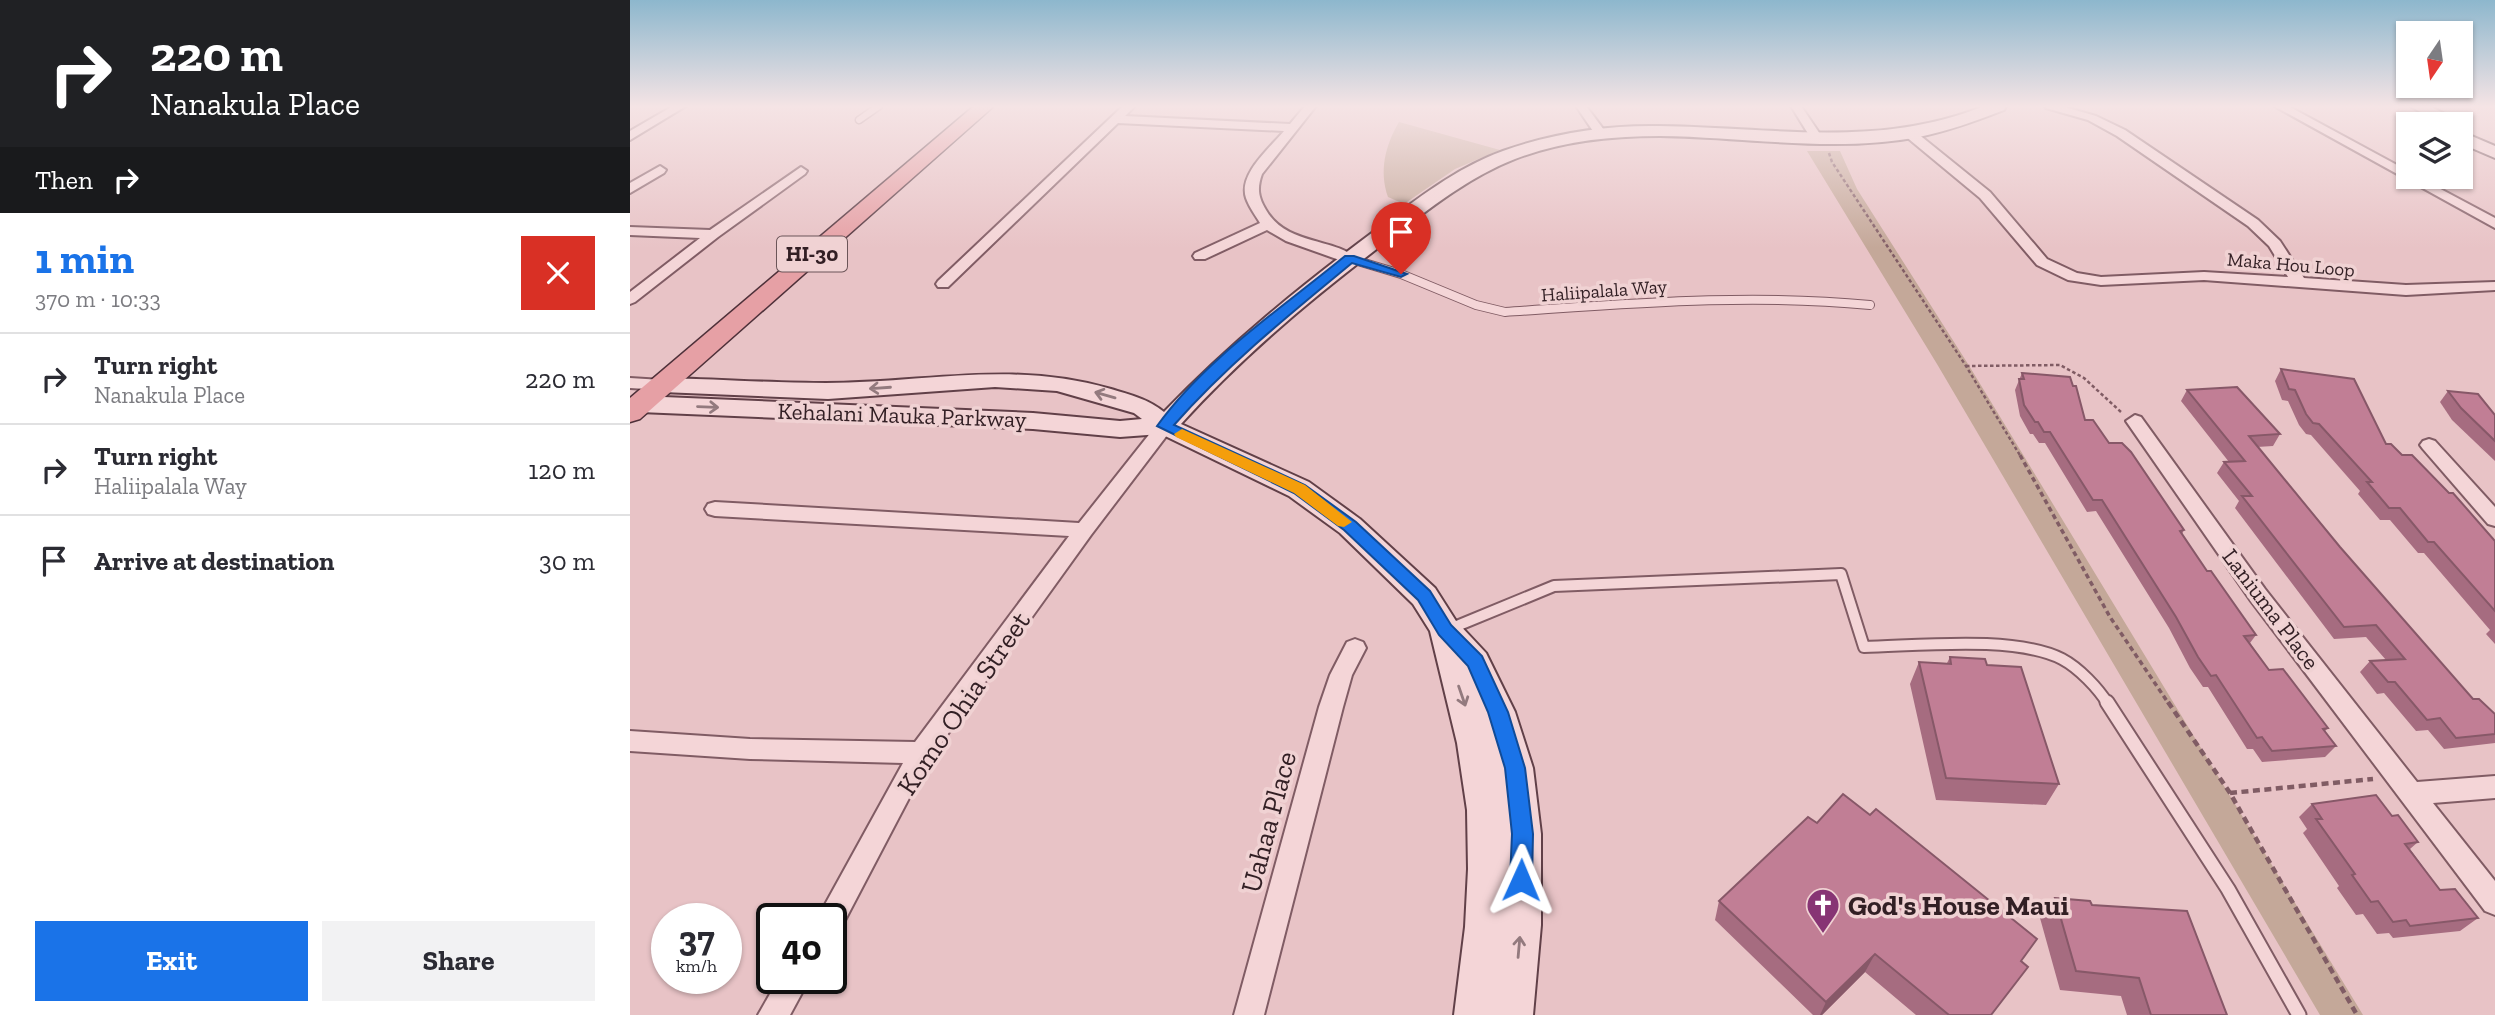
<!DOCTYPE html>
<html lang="en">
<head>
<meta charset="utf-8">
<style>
	:root { --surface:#fff; --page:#f2f2f3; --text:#2b2b33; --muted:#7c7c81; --line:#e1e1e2; --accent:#1a73e8 }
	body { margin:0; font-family:"Zilla Slab",serif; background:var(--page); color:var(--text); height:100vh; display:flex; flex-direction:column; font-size:26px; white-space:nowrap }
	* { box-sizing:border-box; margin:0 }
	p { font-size:23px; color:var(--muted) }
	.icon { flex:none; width:38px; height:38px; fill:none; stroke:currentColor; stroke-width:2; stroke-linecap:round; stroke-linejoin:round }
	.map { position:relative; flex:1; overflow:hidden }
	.details { display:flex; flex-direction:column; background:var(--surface); width:630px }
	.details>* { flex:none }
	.top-card { background:#202124; color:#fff; overflow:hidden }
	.needle { width:46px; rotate:193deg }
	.buttons { position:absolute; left:1766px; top:21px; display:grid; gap:14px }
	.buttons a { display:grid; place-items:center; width:77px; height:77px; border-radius:0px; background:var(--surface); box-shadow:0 2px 5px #0004; font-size:35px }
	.speed { position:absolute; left:21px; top:903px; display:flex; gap:14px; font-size:35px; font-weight:700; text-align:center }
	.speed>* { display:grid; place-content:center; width:91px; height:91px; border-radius:50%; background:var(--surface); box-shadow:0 2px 5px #0004; line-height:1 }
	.speed small { font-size:18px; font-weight:400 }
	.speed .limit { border:4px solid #111; border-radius:10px; background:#fff; color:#111 }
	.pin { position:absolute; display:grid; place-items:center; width:60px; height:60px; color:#fff; margin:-72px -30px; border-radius:50% 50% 50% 0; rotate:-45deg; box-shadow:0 0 7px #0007 }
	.pin .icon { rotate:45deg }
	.me { position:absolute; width:77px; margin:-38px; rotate:1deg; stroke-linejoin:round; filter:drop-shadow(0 0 5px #0008) }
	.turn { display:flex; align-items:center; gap:24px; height:147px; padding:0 35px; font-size:32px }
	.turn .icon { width:91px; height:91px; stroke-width:2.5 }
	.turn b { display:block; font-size:49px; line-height:60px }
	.then { display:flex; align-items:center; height:66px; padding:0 35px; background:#0003; gap:14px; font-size:26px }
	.round { display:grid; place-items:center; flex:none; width:74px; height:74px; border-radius:0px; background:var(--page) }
	.headline { display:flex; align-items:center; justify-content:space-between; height:119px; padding:0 35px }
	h1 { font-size:42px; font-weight:700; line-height:52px; color:var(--accent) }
	.button { display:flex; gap:14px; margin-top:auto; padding:14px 35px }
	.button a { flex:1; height:80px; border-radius:0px; background:var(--accent); color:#fff; font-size:28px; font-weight:700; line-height:80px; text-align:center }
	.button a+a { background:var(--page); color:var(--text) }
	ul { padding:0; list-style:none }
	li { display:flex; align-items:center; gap:21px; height:91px; padding:0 35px; border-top:2px solid var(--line) }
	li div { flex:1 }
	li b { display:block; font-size:26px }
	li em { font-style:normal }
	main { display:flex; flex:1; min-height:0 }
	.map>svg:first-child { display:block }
	.green { fill:#c4a899 }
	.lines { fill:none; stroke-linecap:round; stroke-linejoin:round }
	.lane-far3-casing { stroke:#805c64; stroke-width:9 }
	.lane-far2-casing { stroke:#805c64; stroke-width:10 }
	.lane-far1-casing { stroke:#805c64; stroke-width:14 }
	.lane-casing { stroke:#805c64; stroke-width:17 }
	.street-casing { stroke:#805c64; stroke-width:4 }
	.secondary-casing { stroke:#614048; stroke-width:4 }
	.primary-casing { stroke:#4e3039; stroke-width:3 }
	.path-far2 { stroke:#805c64; stroke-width:2.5; stroke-dasharray:3.5 2.5; stroke-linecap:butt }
	.path-far1 { stroke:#805c64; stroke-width:3.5; stroke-dasharray:5 3.5; stroke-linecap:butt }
	.path { stroke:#805c64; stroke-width:4.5; stroke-dasharray:7 4.5; stroke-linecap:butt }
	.lane-far3 { stroke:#f4d5d7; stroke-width:6 }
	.lane-far2 { stroke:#f4d5d7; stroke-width:8 }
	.lane-far1 { stroke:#f4d5d7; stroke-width:10 }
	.lane { stroke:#f4d5d7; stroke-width:13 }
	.street { fill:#f4d5d7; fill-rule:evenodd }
	.secondary { fill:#f4d5d7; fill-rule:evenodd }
	.primary { fill:#e6a0a5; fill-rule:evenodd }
	.wall { fill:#a66c80 }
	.shaded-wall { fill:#875868 }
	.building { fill:#c17e95; stroke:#875868; stroke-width:2 }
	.oneway { stroke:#937a7e }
	.route { fill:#1a73e8; stroke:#114b97; stroke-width:2 }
	.slow { fill:#f59e0b }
	.labels { text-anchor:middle; stroke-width:7; stroke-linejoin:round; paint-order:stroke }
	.far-street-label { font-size:19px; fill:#321f24; stroke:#f0d2d3 }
	.shield { fill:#f0d2d3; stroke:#6b5558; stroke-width:2 }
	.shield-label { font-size:21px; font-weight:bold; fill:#321f24 }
	.street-label { font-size:23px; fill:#321f24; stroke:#f0d2d3 }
	.near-street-label { font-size:28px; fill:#321f24; stroke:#f0d2d3 }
	.near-poi-label { font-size:28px; font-weight:bold; fill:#321f24; stroke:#f0d2d3; text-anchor:start }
</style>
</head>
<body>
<main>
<section class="details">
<div class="top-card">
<div class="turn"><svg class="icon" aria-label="right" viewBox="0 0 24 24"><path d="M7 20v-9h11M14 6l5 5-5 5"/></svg><div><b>220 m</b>Nanakula Place</div></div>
<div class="then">Then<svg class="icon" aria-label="right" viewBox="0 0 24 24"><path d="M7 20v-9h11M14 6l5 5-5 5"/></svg></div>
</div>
<div class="headline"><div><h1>1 min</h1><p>370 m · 10:33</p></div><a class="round" style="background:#d93025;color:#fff"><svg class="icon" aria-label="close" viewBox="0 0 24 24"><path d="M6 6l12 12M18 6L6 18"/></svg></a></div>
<ul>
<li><svg class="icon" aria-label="right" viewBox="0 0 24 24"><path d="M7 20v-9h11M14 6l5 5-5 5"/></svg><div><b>Turn right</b><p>Nanakula Place</p></div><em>220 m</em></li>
<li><svg class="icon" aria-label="right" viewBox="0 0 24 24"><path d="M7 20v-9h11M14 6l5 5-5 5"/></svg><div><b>Turn right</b><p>Haliipalala Way</p></div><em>120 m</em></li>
<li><svg class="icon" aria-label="arrive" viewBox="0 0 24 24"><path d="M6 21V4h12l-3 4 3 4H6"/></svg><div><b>Arrive at destination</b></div><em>30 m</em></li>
</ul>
<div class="button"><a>Exit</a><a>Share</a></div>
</section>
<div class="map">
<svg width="1865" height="1015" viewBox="0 0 1865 1015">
	<rect width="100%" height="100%" fill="#e8c3c6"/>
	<g class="green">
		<path d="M 769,122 L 870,150 L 825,169 L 774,204 L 758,197 C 749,171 755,146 769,122 Z"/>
		<polygon points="1177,151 1210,151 1227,189 1338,364 1733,1015 1690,1015 1307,364"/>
	</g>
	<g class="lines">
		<defs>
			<g id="lane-far3">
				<polyline points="229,120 249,106"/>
				<polyline points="720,259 727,261"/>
			</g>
			<path id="lane-far2" d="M 721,259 L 771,274 L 846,305 L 875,312 C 997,304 1118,293 1240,305"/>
			<path id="lane-far1" d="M 817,630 L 924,586 L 1211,574 L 1234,647 C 1287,646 1385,635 1432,659 C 1449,668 1468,688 1478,704"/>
			<polyline id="lane" points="1477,702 1598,889 1669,1015"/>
			<g id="street">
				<polygon points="43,106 56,106 0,140 0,131"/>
				<path d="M 493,106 L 505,106 L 495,116 L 660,124 L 675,106 L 686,106 L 632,174 C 627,188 628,197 636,210 C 657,246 704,237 727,259 L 725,262 L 715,262 L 656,241 L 637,230 L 575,259 L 565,259 L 563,256 L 565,253 L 630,223 C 626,216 619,207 616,198 C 608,174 640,148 654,131 L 488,123 L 318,287 L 308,287 L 306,284 L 308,281 Z"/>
				<polygon points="946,106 956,106 977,134 975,137 967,137"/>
				<polygon points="1161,106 1171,106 1192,137 1190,140 1182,140"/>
				<polygon points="1415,106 1431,106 1466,116 1495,130 1628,220 1650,241 1674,278 1776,285 1865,282 1865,290 1776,295 1574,280 1471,285 1438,280 1407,265 1350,198 1274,135 1274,129 1282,129 1360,192 1417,259 1447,273 1471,277 1574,272 1658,277 1639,246 1618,226 1487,136 1458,120 1416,108"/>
				<polygon points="1644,106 1658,106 1778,171 1778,177 1788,177 1865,218 1865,228"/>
				<polygon points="30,166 36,170 34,173 0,193 0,183"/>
				<polygon points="171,167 177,171 175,174 88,237 5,302 0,304 0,292 70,238 0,235 0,227 80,230"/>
				<polygon points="0,378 32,380 40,385 32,390 0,388"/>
				<polygon points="1505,415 1511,417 1635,589 1787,782 1865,776 1865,798 1803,803 1865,881 1865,915 1855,911 1621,601 1496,421"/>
				<polygon points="535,420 541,422 544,426 541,430 461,535 299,760 211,928 201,932 201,919 187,919 273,763 120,759 0,751 0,731 120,739 285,742 439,536 85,516 78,514 75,509 78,504 85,502 449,523 529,422"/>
				<polygon points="1799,439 1805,441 1865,507 1865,526 1858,524 1793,449 1790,445 1793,441"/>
				<polygon points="725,639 733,642 736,648 722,675 713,707 634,1015 604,1015 689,707 700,675 717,642"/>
				<polygon points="149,978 180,978 160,1015 128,1015"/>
			</g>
			<g id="secondary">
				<path d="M 1354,106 L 1376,106 L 1374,110 C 1346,121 1318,131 1289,137 C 1204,153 1116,137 1030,136 C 981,136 931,141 885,159 C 839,177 800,208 761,238 C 686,295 614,354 551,424 L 679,482 L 730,519 L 805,588 L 826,621 L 856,653 L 885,712 L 903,768 L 911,834 L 911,925 L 903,1015 L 824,1015 L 835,927 L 838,869 L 837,810 L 827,743 L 800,631 L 783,604 L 710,533 L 659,496 L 531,434 L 490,437 L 403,429 L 10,412 L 0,408 L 1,398 L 10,396 L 403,413 L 490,421 L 512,419 L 504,413 L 427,391 L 365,387 L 198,399 L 32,392 L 23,390 L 20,385 L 23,380 L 32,378 C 87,379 142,383 196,383 C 296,383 382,360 481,389 C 501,395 518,399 534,412 C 599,344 672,285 747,229 C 787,199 826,168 873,151 C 923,133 977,125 1029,126 C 1141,127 1248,149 1354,106 Z"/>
				<polygon points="1780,106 1800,106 1833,124 1830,127 1830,124 1811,124"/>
				<polygon points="1830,131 1865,146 1865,158 1830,143"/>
			</g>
			<polygon id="primary" points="344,106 364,106 10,419 0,422 0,398"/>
		</defs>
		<use href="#lane-far3" class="lane-far3-casing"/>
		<use href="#lane-far2" class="lane-far2-casing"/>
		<use href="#lane-far1" class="lane-far1-casing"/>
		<use href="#lane" class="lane-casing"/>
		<use href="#street" class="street-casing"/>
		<use href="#secondary" class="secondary-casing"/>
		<use href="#primary" class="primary-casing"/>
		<g class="path-far2">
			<polyline points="1199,153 1202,162 1336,366 1391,457"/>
			<polyline points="1336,366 1430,365 1454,378 1491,412"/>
		</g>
		<polyline class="path-far1" points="1390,455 1480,617 1539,704"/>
		<g class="path">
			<polyline points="1538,702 1600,793 1727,1015"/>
			<polyline points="1600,793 1743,779"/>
		</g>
		<use href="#lane-far3" class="lane-far3"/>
		<use href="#lane-far2" class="lane-far2"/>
		<use href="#lane-far1" class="lane-far1"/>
		<use href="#lane" class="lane"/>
		<use href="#street" class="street"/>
		<use href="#secondary" class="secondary"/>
		<use href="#primary" class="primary"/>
	</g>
	<g class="wall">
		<polygon points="1651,369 1772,455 1865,541 1865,644 1856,634 1860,630 1794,553 1788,553 1760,520 1750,520 1728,494 1730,491 1681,435 1676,434 1669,425 1658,401 1652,400 1645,381"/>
		<polygon points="1392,373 1455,420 1479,443 1554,530 1552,534 1577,571 1626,635 1620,643 1639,670 1698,728 1695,731 1706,746 1695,757 1632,762 1623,749 1617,749 1578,687 1573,687 1560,668 1539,628 1466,511 1457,512 1415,443 1409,443 1403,434 1400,434 1390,416 1385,390"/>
		<polygon points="1557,390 1650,434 1643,446 1627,447 1710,547 1843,699 1865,714 1865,743 1814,749 1798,730 1786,731 1754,693 1747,694 1730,672 1740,661 1756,660 1736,637 1704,639 1605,508 1609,501 1587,473 1594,462 1599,462 1551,401"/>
		<polygon points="1818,391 1865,415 1865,461 1822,420 1810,402"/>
		<polygon points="1320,657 1357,665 1429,784 1416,805 1306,800 1280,684 1289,662 1317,663"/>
		<polygon points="1682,804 1762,816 1788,842 1780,849 1810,890 1848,918 1830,931 1763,938 1759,933 1747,934 1733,914 1726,915 1707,888 1709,886 1673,833 1677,829 1669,817"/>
		<polygon points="1187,823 1391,961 1361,1015 1286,1015 1235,972 1192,1015 1183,1015 1085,920 1089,901"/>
		<polygon points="1425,898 1462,905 1597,1015 1497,1015 1491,996 1430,990 1410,918"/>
	</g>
	<polygon class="shaded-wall" points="1245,954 1235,972 1192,1015 1190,1015 1196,1002"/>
	<g class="building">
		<polygon points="1651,369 1724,379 1756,444 1761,444 1772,455 1782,455 1819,493 1823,493 1865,541 1865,611 1804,542 1798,542 1770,508 1759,508 1737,482 1742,482 1689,424 1683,423 1676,414 1665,390 1659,389"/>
		<polygon points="1392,373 1440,377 1443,386 1446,386 1455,420 1463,420 1479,443 1492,443 1501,452 1554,530 1550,531 1577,571 1581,571 1626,635 1614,636 1639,670 1653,669 1698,728 1693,729 1706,746 1642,751 1632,737 1627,738 1586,675 1581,676 1568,657 1546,617 1472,500 1463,500 1420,432 1414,432 1408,422 1405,422 1394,405 1389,379 1394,379"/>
		<polygon points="1607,387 1650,434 1619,436 1710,547 1843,699 1849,699 1865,714 1865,734 1826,738 1810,718 1797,720 1765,682 1758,682 1740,661 1775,659 1746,625 1714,627 1612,496 1622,496 1594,462 1615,461 1557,390"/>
		<polygon points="1818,391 1848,394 1865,415 1865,441 1831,408"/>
		<polygon points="1320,657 1355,659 1357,665 1391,667 1429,784 1316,778 1289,662 1321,664"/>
		<polygon points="1213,794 1240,815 1246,809 1407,939 1391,961 1398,967 1361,1015 1319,1015 1245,954 1196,1002 1089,901 1178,817 1187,823"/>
		<polygon points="1746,795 1762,816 1768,815 1788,842 1775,844 1810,890 1825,889 1848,918 1780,926 1776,920 1763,922 1748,901 1741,902 1722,875 1725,874 1686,819 1692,819 1682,804"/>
		<polygon points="1425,898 1460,901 1462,905 1557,911 1597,1015 1521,1015 1509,978 1446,971"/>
	</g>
	<defs><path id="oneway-shaft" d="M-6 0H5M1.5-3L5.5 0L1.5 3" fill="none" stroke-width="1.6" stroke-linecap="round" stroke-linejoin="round" transform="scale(1.75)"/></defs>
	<g class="oneway">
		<use href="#oneway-shaft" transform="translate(250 388) rotate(176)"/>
		<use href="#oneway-shaft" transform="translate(475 395) rotate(-164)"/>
		<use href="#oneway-shaft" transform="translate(78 407) rotate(2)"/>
		<use href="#oneway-shaft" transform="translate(832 696) rotate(71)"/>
		<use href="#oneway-shaft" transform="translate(889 947) rotate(-85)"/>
	</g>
	<linearGradient id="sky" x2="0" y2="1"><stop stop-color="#8db7cd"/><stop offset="0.43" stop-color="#f5e4e5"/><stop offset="1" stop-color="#f5e4e5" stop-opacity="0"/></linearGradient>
	<rect width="1865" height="248" fill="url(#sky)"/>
	<path class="route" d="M 715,256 L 724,256 L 777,274 L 771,277 L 722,263 C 659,315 598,364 544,425 L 675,485 L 726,522 L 800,591 L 821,625 L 852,656 L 878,712 L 895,768 L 903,834 L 902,880 L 899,887 L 891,890 L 884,887 L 880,880 L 882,834 L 875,768 L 858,712 L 838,666 L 809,635 L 788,600 L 714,530 L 664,493 L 527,426 C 576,358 652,308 715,256 Z"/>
	<polygon class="slow" points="552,429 675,485 722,522 714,527 708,526 664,493 546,437 544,434"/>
	<defs>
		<symbol id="church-pin" viewBox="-11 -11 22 30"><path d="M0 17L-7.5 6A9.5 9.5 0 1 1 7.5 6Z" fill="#873474" stroke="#f0d2d3"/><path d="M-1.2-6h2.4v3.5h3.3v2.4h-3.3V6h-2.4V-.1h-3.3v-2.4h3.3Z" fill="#fff"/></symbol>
	</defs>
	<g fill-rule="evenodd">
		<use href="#church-pin" x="1174" y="886" width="38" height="52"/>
	</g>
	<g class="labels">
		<g class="far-street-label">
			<text transform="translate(1661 264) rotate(5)" y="7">Maka Hou Loop</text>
			<text transform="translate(974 290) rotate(-4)" y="7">Haliipalala Way</text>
		</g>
		<rect class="shield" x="147" y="236.5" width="70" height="35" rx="5"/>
		<g class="shield-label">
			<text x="182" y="261">HI-30</text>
		</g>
		<g class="street-label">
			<text transform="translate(272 415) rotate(2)" y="8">Kehalani Mauka Parkway</text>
			<text transform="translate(1641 609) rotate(53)" y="8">Laniuma Place</text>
		</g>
		<g class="near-street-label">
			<text transform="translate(333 703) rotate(-56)" y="10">Komo Ohia Street</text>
			<text transform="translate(638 822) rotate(-75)" y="10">Uahaa Place</text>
		</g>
		<g class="near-poi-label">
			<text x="1218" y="915">God's House Maui</text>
		</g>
	</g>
</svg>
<div class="buttons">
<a><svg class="needle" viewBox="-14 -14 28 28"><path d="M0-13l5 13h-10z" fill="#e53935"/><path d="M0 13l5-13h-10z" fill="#7c7c81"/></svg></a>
<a><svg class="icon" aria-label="layers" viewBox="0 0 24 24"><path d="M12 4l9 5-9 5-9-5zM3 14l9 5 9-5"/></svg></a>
</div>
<div class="speed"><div>37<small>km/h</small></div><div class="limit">40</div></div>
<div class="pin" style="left:771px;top:274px;background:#d93025"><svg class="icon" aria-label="arrive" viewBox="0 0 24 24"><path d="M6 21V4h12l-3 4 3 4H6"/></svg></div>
<svg class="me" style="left:891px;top:880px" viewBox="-20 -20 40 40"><path d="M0-17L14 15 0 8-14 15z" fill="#1a73e8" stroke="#fff" stroke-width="4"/></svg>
</div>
</main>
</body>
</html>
